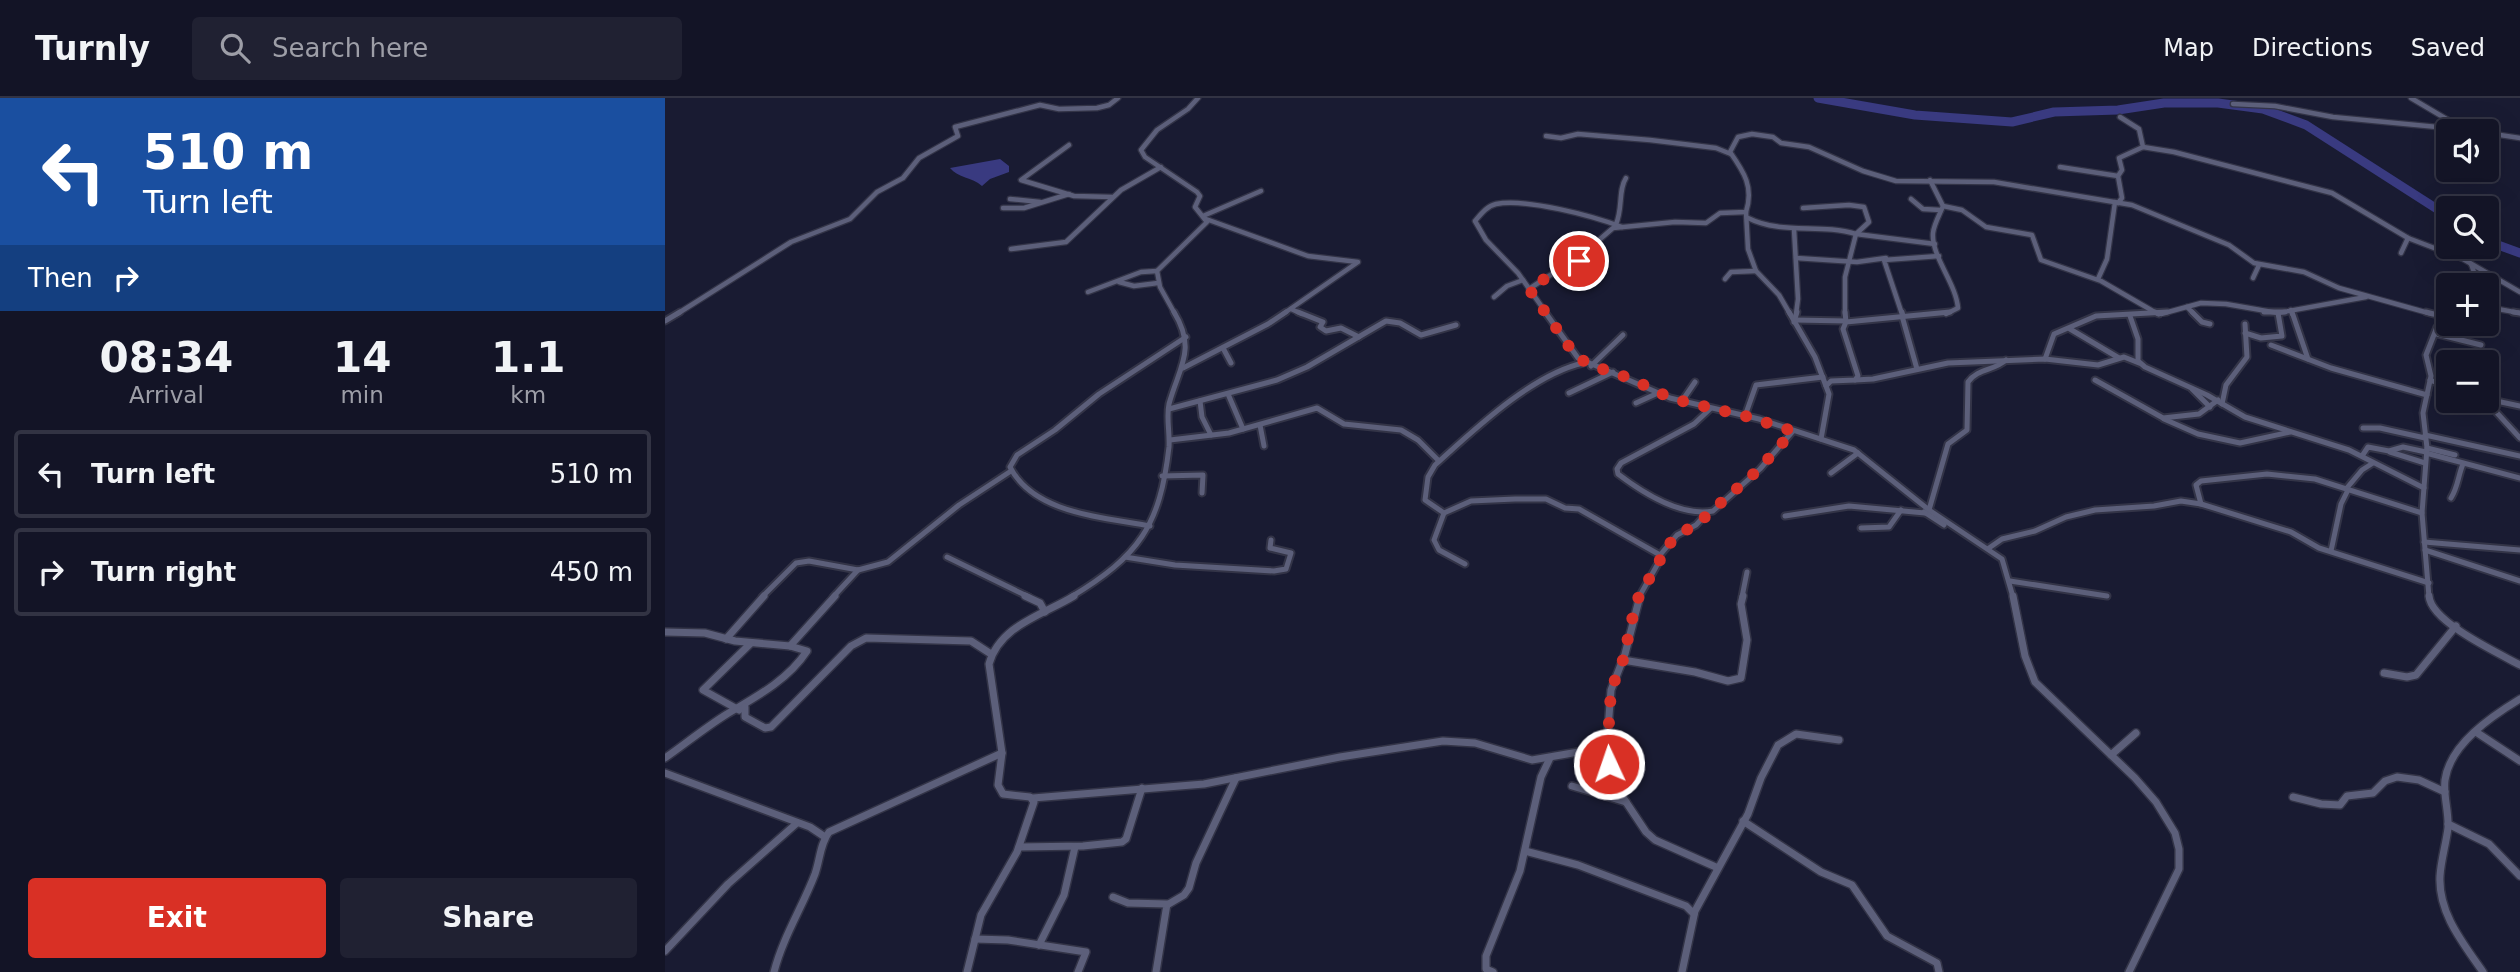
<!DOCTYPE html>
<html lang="en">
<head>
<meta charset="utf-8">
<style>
	:root { --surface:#131426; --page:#202132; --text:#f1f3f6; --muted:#9d9ea7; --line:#323343; --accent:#d93025 }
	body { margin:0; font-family:"DejaVu Sans",sans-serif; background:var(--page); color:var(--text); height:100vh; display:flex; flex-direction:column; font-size:26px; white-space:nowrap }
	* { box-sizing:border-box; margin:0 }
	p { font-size:23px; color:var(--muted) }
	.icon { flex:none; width:38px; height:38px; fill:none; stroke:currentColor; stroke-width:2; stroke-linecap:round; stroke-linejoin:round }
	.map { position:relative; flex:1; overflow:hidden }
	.panel { display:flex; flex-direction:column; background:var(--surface); width:665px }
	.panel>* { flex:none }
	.top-card { background:#1a4fa0; color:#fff; overflow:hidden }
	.fabs { position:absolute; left:1771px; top:21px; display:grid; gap:14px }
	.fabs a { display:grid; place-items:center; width:63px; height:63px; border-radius:7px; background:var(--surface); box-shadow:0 7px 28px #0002,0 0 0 2px var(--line); font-size:35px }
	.pin { position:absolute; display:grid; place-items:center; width:60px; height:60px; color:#fff; margin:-30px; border:4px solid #fff; border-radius:50%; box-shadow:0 2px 7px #0007 }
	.me { position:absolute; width:77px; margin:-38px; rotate:357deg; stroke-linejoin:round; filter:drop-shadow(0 0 5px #0008) }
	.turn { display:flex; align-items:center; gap:24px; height:147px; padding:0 28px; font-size:32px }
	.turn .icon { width:91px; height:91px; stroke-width:2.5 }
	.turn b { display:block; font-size:49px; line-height:60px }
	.then { display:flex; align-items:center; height:66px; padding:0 28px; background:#0003; gap:14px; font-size:26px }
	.eta { display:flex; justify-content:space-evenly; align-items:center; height:119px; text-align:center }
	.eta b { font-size:42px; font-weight:700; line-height:49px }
	.button { display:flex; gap:14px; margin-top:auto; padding:14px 28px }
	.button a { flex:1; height:80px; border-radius:7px; background:var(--accent); color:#fff; font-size:28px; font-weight:700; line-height:80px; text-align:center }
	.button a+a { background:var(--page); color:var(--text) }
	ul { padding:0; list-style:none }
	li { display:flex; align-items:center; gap:21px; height:88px; margin:0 14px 10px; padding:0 14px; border:4px solid var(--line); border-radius:7px }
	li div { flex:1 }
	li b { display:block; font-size:26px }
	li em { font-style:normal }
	header { display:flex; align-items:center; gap:42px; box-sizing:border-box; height:98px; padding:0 35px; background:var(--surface); border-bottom:2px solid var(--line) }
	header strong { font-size:33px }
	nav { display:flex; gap:38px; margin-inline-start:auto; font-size:24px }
	.search { width:490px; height:63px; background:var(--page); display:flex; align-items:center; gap:18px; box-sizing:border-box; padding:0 24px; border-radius:7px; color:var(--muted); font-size:26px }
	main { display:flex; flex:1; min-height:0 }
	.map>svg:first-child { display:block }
	.water { fill:#393a80 }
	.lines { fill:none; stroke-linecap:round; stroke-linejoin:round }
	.river { stroke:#393a80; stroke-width:9 }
	.minor-far2-casing { stroke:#333447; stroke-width:7 }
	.minor-far1-casing { stroke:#333447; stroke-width:9 }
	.minor-casing { stroke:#333447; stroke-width:10 }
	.minor-far2 { stroke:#5c5f7a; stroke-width:4.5 }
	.minor-far1 { stroke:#5c5f7a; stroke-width:5 }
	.minor { stroke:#5c5f7a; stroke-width:7 }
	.route { stroke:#d93025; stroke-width:12; stroke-dasharray:0 21.6 }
</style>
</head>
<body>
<header>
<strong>Turnly</strong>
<div class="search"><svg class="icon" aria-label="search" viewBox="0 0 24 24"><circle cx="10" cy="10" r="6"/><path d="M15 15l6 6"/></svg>Search here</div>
<nav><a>Map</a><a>Directions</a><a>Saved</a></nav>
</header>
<main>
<section class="panel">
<div class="top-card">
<div class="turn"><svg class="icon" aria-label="left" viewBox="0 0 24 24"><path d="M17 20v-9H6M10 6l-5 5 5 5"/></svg><div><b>510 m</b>Turn left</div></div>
<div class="then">Then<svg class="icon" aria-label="right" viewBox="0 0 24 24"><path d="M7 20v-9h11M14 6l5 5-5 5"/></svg></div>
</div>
<div class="eta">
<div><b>08:34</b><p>Arrival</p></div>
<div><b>14</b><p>min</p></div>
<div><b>1.1</b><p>km</p></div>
</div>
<ul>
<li><svg class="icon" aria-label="left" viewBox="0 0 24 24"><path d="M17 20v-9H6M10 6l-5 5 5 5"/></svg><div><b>Turn left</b></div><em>510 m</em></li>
<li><svg class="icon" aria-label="right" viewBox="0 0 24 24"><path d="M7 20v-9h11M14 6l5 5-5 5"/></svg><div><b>Turn right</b></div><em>450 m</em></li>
</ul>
<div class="button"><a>Exit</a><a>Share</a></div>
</section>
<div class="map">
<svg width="1855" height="874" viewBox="0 0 1855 874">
	<rect width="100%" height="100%" fill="#191b32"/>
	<path class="water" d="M 335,61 L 344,68 L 344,74 L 325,81 L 317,88 C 307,79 293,80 285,70 Z"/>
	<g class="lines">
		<g class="river">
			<polyline points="1153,0 1250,17 1347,24 1389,14 1453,12 1499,5 1553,5 1598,11 1641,27 1783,118"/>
			<polyline points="1822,143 1855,155"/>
		</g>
		<defs>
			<g id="minor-far2">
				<polyline points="1746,0 1795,29"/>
				<polyline points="1568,6 1610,8 1668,19 1814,33"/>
				<polyline points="1822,35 1855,40"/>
				<polyline points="881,38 896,40 913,36 985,42 1051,50 1066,56"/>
				<polyline points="404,47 356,82 409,98 447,99"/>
				<polyline points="1478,49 1509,54 1667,95 1743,140 1798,161 1855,194"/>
				<polyline points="1395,69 1453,78"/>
				<path d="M 1265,82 L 1278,108 C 1275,116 1269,126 1268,135 C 1266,158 1291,185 1293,210 L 1281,216"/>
				<polyline points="345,101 375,104"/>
				<polyline points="1246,101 1258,111 1276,112"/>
				<polyline points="1453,105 1457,100 1453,78 1457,72 1454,60 1478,49 1474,31 1455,19"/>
				<polyline points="1278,108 1297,112 1321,129 1367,137 1376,162 1436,183 1493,216"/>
				<polyline points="338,110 359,110 404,96"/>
				<polyline points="1138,110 1184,107 1199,109 1204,124 1191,136"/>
				<polyline points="1081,114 1083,151 1091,173 1114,197 1125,216"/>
				<polyline points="538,118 596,93"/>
				<path d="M 1083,120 C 1117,137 1155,125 1191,136 L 1180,179 L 1180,216"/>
				<polyline points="541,121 643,158 693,164 618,216"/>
				<path d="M 951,126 C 958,111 953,92 961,80"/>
				<polyline points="1129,131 1133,201 1131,216"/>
				<polyline points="1191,136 1270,146"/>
				<polyline points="346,151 401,144 456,92 496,69"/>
				<polyline points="1736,155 1743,140"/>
				<polyline points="1131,160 1192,164 1221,160"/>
				<polyline points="911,161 926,167 940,166"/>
				<polyline points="1588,180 1594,167"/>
				<polyline points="1060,181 1066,174 1091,173"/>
				<polyline points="1433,181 1442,161 1450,104"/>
				<polyline points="454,184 469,188 493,185"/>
				<polyline points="1805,187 1804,178 1809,174 1806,166"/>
				<path d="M 864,191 L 919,155 L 948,130 L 1010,124 L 1041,125 L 1055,115 L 1081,114 C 1089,89 1079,74 1065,54 L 1073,39 L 1087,36 L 1108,39 L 1116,45 L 1144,49 L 1198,73 L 1231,83 L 1329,84 L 1467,107 L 1564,147 L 1589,165 L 1639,174 L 1674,190 L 1767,216"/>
				<polyline points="423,194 476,174 492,173"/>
				<polyline points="829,199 842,188 858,182"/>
				<polyline points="1522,209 1529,216"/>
				<polyline points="1822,209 1855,215"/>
				<polyline points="626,211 637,216"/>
				<polyline points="1626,212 1627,216"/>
				<polyline points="12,216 126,144 185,121 212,94 238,80 254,60 293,38 290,29 375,7 394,11 432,10 444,7 453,0"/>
				<polyline points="510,216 495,189 492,173 542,124 530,109 535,98 532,94 480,59 476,52 492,32 523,11 533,0"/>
				<path d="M 882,216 L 853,175 L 821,142 L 810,123 C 816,116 822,108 831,106 C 861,100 928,118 957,129"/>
				<polyline points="1237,216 1219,162 1274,158"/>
				<polyline points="1496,216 1536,205 1561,206 1613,215 1701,199"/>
			</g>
			<g id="minor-far1">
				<polyline points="633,214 658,224 655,229 661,233 676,230 694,239"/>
				<polyline points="880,214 913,260 1005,300 1094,321 1189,352 1264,412 1337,461 1348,499"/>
				<polyline points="1124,214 1150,259 1164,296 1156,341"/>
				<polyline points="1180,214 1181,224"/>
				<polyline points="1237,214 1238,218"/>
				<polyline points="1490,214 1494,216"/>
				<polyline points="1527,214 1537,224 1545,226"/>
				<polyline points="1599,214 1620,214"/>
				<polyline points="1627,214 1643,261"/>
				<polyline points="1761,214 1780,219"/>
				<polyline points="1848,214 1855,215"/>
				<polyline points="1237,218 1252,271"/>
				<polyline points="1465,218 1473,241 1473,263 1480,269 1542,297 1580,319 1684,352 1759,390"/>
				<polyline points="1130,222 1181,223"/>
				<polyline points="0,223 15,214"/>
				<polyline points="1129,224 1132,214"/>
				<polyline points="1405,231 1454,260"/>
				<polyline points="1580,235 1596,240 1617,238 1613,215"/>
				<polyline points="1772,236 1816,247"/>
				<polyline points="1606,247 1666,270 1762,297"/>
				<polyline points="558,250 566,265"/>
				<polyline points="1380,261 1389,236 1431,218 1502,214"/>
				<polyline points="926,268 958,237"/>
				<polyline points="518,270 603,226 621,214"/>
				<polyline points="1190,282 1208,281 1283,265 1380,261 1433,267 1459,259 1474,265"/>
				<polyline points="1430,282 1498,320 1534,316 1553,302"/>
				<polyline points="1765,282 1783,289"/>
				<polyline points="1161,288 1166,283 1190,282 1193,278 1178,231 1181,224 1285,214"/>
				<polyline points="1527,291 1545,309"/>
				<polyline points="904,295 948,274"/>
				<polyline points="563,296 578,331"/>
				<polyline points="1822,301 1855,308"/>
				<polyline points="535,303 537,319 546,337"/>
				<polyline points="1017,303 1030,284"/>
				<polyline points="1821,303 1855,340"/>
				<polyline points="971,305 993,295"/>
				<polyline points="1557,306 1561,287 1582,259 1580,226"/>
				<polyline points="504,311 612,282 642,269 721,223 735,225 756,237 791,227"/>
				<path d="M 1045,311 L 1029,326 L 956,365 L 952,371 L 953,376 C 978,395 1015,419 1048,413 L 1095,371 L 1128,333"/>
				<polyline points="1080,318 1091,287 1158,279"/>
				<polyline points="1499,321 1533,336 1575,345 1625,334"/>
				<polyline points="595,327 599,348"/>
				<polyline points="1698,330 1715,330 1760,340"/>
				<polyline points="1760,337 1855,358"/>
				<polyline points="505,342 564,335 652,310 679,326 736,332 753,342 774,363"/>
				<polyline points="1762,350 1790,357"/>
				<polyline points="1725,354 1760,365"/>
				<polyline points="1761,355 1855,380"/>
				<polyline points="1697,358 1703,349 1724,353 1738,349 1761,354"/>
				<polyline points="1166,375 1193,355"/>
				<polyline points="497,378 538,377 537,395"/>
				<polyline points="1681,391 1697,372 1708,365"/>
				<path d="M 1786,400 C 1793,389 1793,378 1798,366"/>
				<polyline points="1536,406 1531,387 1536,383 1602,376 1650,381 1757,415"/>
				<path d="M 1264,412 L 1283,346 L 1302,332 L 1303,284 C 1313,270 1329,273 1341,262"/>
				<polyline points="1259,414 1279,427"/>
				<path d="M 779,415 L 760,402 L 763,379 L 770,367 C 809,332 866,277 918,265"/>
				<polyline points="1120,418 1184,408 1260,415"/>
				<path d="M 485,428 C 438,419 369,416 345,369 L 352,357 L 390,332 L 434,296 L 521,239"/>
				<polyline points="1196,430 1224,429 1236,412"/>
				<polyline points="1759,444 1855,452"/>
				<polyline points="1324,450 1337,441 1370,433 1401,419 1430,412 1489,408 1516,403 1536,406 1626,434 1654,450 1764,485"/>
				<polyline points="1760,452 1855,483"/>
				<polyline points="1666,453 1676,406 1683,392"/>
				<polyline points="995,457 1012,437 1031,427 1041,416"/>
				<polyline points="282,459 364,499"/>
				<polyline points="460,459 510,467 609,473 621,471 626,455 605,450 606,442"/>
				<polyline points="800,466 774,452 769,442 779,415 806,403 850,401 881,401 900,410 914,411 995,457 995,462 974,499"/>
				<polyline points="1345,483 1442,498"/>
				<polyline points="97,499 131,465 144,463 193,472 223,464 294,407 346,373"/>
				<polyline points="168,499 193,472"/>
				<path d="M 406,499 C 474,458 495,428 504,349 C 505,334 501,320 504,306 C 514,269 532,252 509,214"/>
				<polyline points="1077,499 1082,474"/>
				<polyline points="1764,499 1757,415 1762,350 1758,315 1766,278 1761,257 1772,229 1783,217"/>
			</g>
			<g id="minor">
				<polyline points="360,498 375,505 380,514"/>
				<polyline points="975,498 960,556 946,592 941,657 957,698 981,734 990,742 1053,770"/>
				<polyline points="1348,498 1360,558 1370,584 1470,680 1491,704 1510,735 1514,751 1514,771 1464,874"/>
				<path d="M 1764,498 C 1766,524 1833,555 1855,567"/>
				<path d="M 0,534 L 40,535 L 70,543 L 125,548 L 142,553 C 123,582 91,599 62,616 C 41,629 20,646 0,660"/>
				<polyline points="61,541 99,498"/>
				<polyline points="125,548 170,498"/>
				<polyline points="958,562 1030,574 1063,583 1076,580 1082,542 1076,506 1078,498"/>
				<polyline points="1719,575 1742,579 1751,577 1791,528"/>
				<polyline points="80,609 80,619 100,630 106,629 186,548 201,540 306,543 326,556"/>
				<polyline points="74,612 38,592 86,545"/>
				<polyline points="1811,634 1855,663"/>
				<polyline points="1446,657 1471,635"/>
				<polyline points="0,675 145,729 160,739"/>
				<polyline points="907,688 961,704"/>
				<polyline points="1628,699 1656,706 1675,707 1682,698 1708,695 1720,683 1732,679 1754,682 1780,694"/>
				<polyline points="368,700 539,686 675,659 778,643 810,645 867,662 925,652 941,657"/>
				<polyline points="1078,723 1156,774 1187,787 1222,838 1272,865 1274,874"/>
				<polyline points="1783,726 1824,746 1855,778"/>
				<polyline points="354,749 418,748 457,744 461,741 477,690"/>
				<polyline points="860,753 913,767 1021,808 1029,816"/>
				<polyline points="448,799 463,805 502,806 491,874"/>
				<polyline points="502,807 519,797 524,790 531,765 571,680"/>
				<polyline points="310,841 343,842 421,854 413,874"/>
				<polyline points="374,847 399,797 410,749"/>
				<polyline points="0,853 63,786 132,725"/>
				<path d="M 109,874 C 118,839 137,810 150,776 C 155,762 155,746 164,734 L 337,655"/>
				<path d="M 302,874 L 316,817 L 352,754 L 369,704 L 365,699 L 338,696 L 333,687 L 337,655 L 324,566 C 335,527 378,517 409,498"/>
				<polyline points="828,874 821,871 821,858 855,773 876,679 885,660"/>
				<polyline points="1017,874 1030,813 1083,716 1096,680 1113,647 1131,636 1174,642"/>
				<path d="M 1818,874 C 1798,845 1773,815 1775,778 C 1776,762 1781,746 1783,730 C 1784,714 1778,697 1780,682 C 1785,646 1827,618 1855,601"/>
			</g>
		</defs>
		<use href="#minor-far2" class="minor-far2-casing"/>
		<use href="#minor-far1" class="minor-far1-casing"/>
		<use href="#minor" class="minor-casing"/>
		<use href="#minor-far2" class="minor-far2"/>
		<use href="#minor-far1" class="minor-far1"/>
		<use href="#minor" class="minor"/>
	</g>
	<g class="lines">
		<polyline class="route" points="914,163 911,160 864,191 910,257 923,266 967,281 1005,300 1080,318 1128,333 1095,370 1031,427 1012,437 995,457 995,462 971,504 958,562 946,592 942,657 944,666"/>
	</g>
</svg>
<div class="fabs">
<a><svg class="icon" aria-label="sound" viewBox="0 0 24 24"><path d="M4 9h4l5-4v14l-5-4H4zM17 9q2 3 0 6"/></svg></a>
<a><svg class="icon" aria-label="search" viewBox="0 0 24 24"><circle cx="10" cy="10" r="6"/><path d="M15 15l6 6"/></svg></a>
<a>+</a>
<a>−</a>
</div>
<div class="pin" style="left:914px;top:163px;background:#d93025"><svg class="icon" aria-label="arrive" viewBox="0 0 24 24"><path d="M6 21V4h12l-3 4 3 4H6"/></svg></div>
<svg class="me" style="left:944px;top:666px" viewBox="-20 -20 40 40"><circle r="17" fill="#d93025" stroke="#fff" stroke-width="3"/><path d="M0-11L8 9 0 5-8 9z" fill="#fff"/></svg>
</div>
</main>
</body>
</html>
